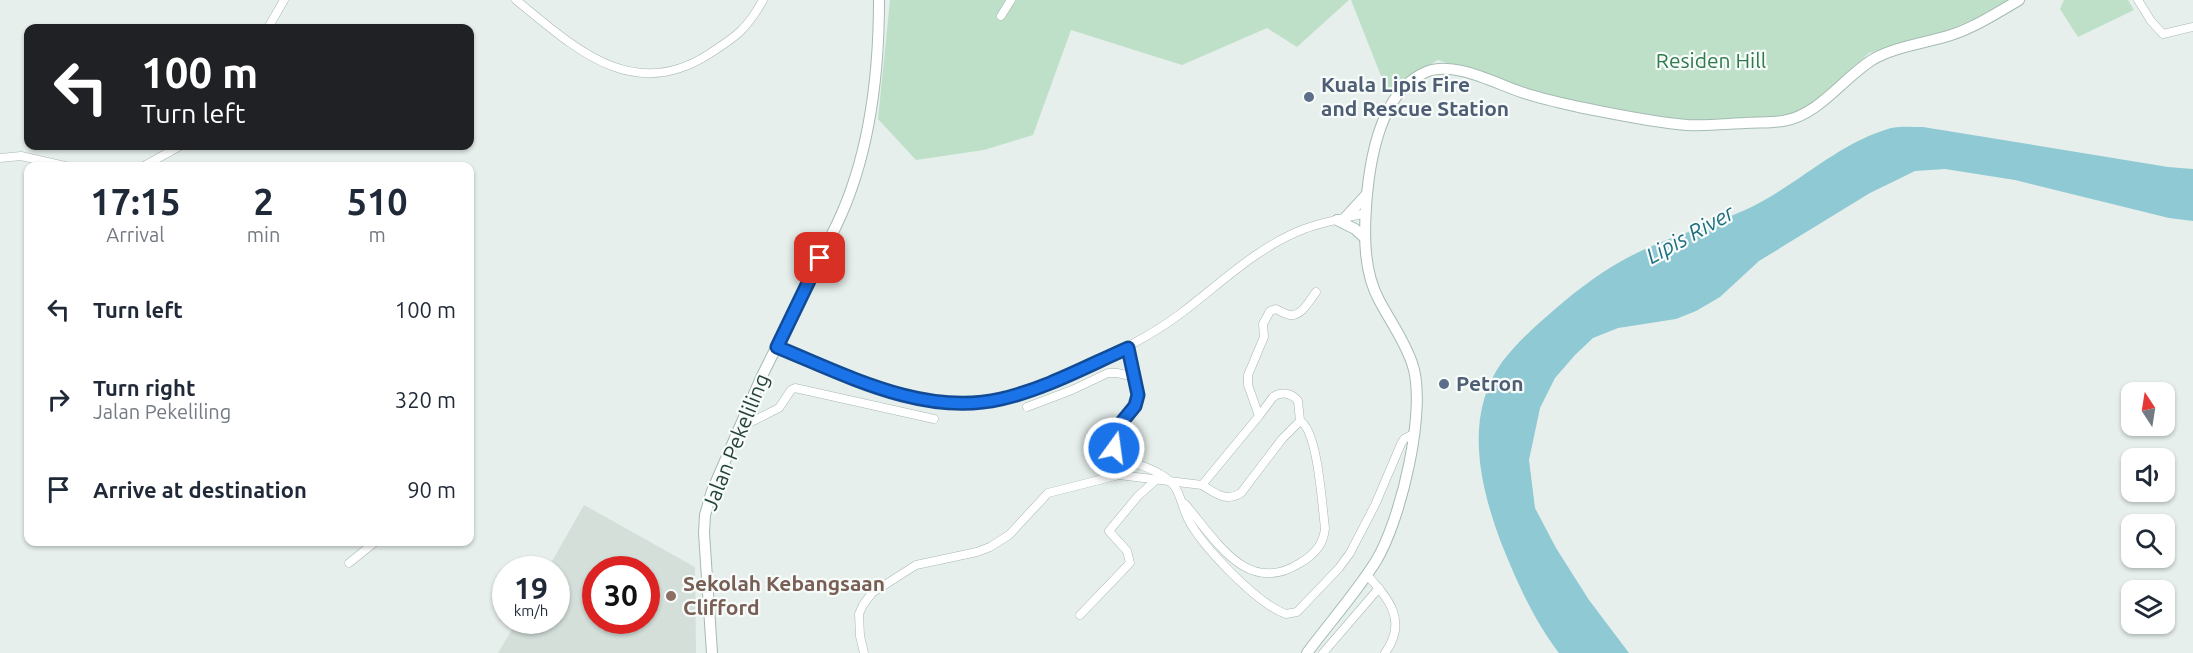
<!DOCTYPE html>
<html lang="en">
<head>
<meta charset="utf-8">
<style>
	:root { --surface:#fff; --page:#f6f6f7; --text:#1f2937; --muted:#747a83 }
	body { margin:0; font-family:Ubuntu,sans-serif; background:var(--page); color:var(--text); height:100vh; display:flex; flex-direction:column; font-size:22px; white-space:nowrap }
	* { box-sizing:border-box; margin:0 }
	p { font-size:20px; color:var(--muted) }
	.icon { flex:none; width:33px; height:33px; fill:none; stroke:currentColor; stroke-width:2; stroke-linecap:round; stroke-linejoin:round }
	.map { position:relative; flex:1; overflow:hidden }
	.sheet { position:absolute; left:24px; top:162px; width:450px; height:384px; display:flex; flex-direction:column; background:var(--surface); border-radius:12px; box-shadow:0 2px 4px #0004 }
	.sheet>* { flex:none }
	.hud { position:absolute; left:24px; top:24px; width:450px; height:126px; border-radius:12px; box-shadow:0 2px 4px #0004; background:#202124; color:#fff; overflow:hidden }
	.needle { width:39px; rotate:348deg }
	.tools { position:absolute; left:2121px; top:382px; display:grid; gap:12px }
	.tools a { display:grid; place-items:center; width:54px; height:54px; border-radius:12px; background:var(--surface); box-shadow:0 2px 4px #0004; font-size:30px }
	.speed { position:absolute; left:492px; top:556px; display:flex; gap:12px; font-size:30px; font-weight:700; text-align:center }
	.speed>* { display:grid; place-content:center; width:78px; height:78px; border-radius:50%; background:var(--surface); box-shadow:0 2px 4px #0004; line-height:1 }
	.speed small { font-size:15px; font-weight:400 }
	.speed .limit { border:9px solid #d22; background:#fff; color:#111 }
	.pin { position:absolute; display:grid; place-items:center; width:51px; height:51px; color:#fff; margin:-26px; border-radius:12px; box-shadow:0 3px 9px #0006 }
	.me { position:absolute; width:66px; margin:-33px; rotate:14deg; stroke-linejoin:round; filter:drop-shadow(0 0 4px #0008) }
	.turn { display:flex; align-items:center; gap:21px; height:126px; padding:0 18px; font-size:27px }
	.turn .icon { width:78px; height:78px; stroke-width:2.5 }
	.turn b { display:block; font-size:42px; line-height:51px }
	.eta { display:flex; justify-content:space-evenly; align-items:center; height:102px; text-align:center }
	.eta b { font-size:36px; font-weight:700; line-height:42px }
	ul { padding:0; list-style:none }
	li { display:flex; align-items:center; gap:18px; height:90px; padding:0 18px }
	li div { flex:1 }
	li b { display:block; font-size:22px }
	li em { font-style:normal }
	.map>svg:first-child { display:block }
	.built { fill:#d4dfda; fill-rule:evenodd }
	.green { fill:#bfe0c8 }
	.water { fill:#8ec9d4 }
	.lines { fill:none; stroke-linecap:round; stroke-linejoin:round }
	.street-casing { stroke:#a8b8b2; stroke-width:9 }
	.secondary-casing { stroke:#a4bbb3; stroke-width:12 }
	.street { stroke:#fff; stroke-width:8 }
	.secondary { stroke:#fff; stroke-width:10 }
	.route-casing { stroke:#114b97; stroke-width:15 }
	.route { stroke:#1a73e8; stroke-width:10 }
	.service-dot { fill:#5c6f8a; stroke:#f7fbf9; stroke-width:2 }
	.education-dot { fill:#8d6e63; stroke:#f7fbf9; stroke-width:2 }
	.labels { text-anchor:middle; stroke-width:4.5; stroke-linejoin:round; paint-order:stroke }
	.park-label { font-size:21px; fill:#2d7a4b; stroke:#f7fbf9 }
	.service-label { font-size:21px; font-weight:bold; fill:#4e5e75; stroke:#f7fbf9; text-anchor:start }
	.street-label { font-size:21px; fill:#24423a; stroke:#f7fbf9 }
	.education-label { font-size:21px; font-weight:bold; fill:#785e54; stroke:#f7fbf9; text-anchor:start }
	.water-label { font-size:22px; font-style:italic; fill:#1c6f80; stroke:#f7fbf9 }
</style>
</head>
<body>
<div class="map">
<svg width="2193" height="653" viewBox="0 0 2193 653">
	<rect width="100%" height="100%" fill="#e6efeb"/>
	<path class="built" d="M 584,505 L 695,567 L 696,653 L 498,653 L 517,621 L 556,621 L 556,570 L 547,570 ZM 596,570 L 646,570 L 646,621 L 596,621 Z"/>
	<g class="green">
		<polygon points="890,0 1349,0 1297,47 1267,28 1182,65 1071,30 1033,135 984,150 916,160 878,119"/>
		<polygon points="1351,0 2010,0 1985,14 1946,31 1869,53 1812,108 1787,119 1703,124 1550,97 1438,60 1387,91"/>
		<polygon points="2064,0 2128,0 2134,10 2078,37 2060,9"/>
	</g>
	<path class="water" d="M 1923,127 L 2168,167 L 2193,169 L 2193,221 L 2169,218 L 2015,180 L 1945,169 L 1915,171 L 1870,193 L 1759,261 L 1720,297 L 1696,311 L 1676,319 L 1618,328 L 1593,338 L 1575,355 L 1555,378 L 1540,408 L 1529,460 L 1535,508 L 1556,548 L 1589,600 L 1629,653 L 1559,653 C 1534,621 1517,582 1502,545 C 1480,487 1463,417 1502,362 C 1515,345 1531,330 1546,317 C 1571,295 1598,273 1627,258 C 1664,238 1707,227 1745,210 C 1796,187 1837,143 1891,128 C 1901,126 1913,127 1923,127 Z"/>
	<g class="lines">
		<defs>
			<g id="street">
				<path d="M 516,0 C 574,47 632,104 709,54 C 737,36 747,29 763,0"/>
				<polyline points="2138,0 2151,21 2163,34 2193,27"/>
				<polyline points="1001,16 1011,0"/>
				<polyline points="268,28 284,0"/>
				<polyline points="0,158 21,156 65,166"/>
				<polyline points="144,166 180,146"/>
				<path d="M 777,347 C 846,375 923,417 1000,399 C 1026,393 1051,381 1076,370 C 1113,355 1148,338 1180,314 C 1220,284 1257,247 1304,229 C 1323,222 1345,218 1366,213"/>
				<path d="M 1128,348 C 1133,364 1145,392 1133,408 C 1127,418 1118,424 1112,434 C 1109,462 1142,462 1160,474 C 1182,487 1178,498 1188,519 C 1203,547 1256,603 1286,614 L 1297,612 L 1339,568 L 1350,553 L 1375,505 L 1401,444 L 1404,439 L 1413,434"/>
				<polyline points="1027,407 1072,390 1108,373 1117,373 1135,377"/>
				<path d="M 1259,416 L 1273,397 C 1281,391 1292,393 1298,401 L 1300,421"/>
				<polyline points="739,428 779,408 791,390 795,388 934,419"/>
				<path d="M 1185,504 C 1216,540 1247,597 1300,563 C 1314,555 1324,544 1325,528 C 1322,506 1318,430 1300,421 L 1282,439 L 1241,493 C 1226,502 1216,494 1202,485"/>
				<polyline points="349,563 375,542"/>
				<path d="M 1367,575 C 1389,599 1408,621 1385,653"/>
				<polyline points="1080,615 1130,563 1127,551 1109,531 1138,496 1156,480"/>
				<path d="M 864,653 L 860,636 L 859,614 L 863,605 L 872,593 L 916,565 L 977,552 L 990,547 L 1009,535 L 1048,493 L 1119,475 L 1202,485 L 1259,416 L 1248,385 L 1248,375 L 1264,337 L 1263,324 L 1270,311 L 1276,309 C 1280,311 1285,314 1290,315 C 1301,317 1310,300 1316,292"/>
				<polyline points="1323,653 1379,588"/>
			</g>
			<g id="secondary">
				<polyline points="1345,218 1367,194"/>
				<polyline points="1337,220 1355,229 1365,238"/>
				<path d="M 712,653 L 704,533 L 705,515 L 712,491 L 761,378 L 837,224 C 870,155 879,75 879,0"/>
				<path d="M 1307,653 C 1330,622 1356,593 1376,561 C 1401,520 1428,407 1412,363 C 1404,340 1390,321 1379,300 C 1364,272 1364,238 1366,207 C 1369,163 1379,92 1426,72 C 1454,60 1496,84 1524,93 C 1542,99 1561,103 1579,107 C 1615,114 1651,122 1687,125 C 1706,126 1725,124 1744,123 C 1757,122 1770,123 1783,121 C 1819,115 1842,79 1872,60 C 1893,47 1926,43 1951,35 C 1975,27 1997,13 2019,0"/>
			</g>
		</defs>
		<use href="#street" class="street-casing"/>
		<use href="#secondary" class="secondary-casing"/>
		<use href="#street" class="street"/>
		<use href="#secondary" class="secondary"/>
	</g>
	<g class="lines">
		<defs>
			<path id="route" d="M 820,258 L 777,347 C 846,375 924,417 1001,399 C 1045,389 1087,366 1128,348 L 1138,395 L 1135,406 L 1112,434 L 1114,448"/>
		</defs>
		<use href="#route" class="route-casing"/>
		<use href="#route" class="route"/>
	</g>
	<g class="service-dot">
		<circle cx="1309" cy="97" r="6"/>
		<circle cx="1444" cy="384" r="6"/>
	</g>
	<circle class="education-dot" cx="671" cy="596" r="6"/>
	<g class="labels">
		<g class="park-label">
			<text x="1711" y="68">Residen Hill</text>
		</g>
		<g class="service-label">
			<text x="1321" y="92">Kuala Lipis Fire<tspan x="1321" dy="24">and Rescue Station</tspan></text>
			<text x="1456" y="391">Petron</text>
		</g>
		<g class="street-label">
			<text transform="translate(736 442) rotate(-68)" y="7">Jalan Pekeliling</text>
		</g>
		<g class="education-label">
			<text x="683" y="591">Sekolah Kebangsaan<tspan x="683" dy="24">Clifford</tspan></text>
		</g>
		<g class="water-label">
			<text transform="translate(1690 234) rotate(-29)" y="8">Lipis River</text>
		</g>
	</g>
</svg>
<div class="tools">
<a><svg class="needle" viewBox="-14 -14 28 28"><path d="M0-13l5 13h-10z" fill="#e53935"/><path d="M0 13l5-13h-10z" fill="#747a83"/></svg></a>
<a><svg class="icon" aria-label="sound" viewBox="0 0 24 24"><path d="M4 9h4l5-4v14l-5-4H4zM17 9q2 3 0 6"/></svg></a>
<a><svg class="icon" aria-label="search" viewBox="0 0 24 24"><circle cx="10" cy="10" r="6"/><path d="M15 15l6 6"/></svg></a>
<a><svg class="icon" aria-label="layers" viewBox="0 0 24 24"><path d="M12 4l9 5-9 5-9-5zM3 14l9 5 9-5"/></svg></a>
</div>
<div class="speed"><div>19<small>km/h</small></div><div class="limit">30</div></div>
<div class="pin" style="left:820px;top:258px;background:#d93025"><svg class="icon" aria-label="arrive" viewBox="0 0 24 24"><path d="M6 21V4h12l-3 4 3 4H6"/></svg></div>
<svg class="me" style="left:1114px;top:448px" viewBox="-20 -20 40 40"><circle r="17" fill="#1a73e8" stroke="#fff" stroke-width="3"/><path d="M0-11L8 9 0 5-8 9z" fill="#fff"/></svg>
<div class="hud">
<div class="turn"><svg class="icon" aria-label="left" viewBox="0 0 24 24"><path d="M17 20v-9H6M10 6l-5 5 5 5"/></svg><div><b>100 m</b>Turn left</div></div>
</div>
<section class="sheet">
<div class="eta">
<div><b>17:15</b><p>Arrival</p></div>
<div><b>2</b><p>min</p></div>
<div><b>510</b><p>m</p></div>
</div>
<ul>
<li><svg class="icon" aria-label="left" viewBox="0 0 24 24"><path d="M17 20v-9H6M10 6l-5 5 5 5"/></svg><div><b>Turn left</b></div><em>100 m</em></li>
<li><svg class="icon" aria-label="right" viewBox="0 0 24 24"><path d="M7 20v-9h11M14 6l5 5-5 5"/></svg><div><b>Turn right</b><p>Jalan Pekeliling</p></div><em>320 m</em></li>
<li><svg class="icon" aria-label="arrive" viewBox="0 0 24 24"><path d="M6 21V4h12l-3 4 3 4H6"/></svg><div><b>Arrive at destination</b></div><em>90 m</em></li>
</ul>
</section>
</div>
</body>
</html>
